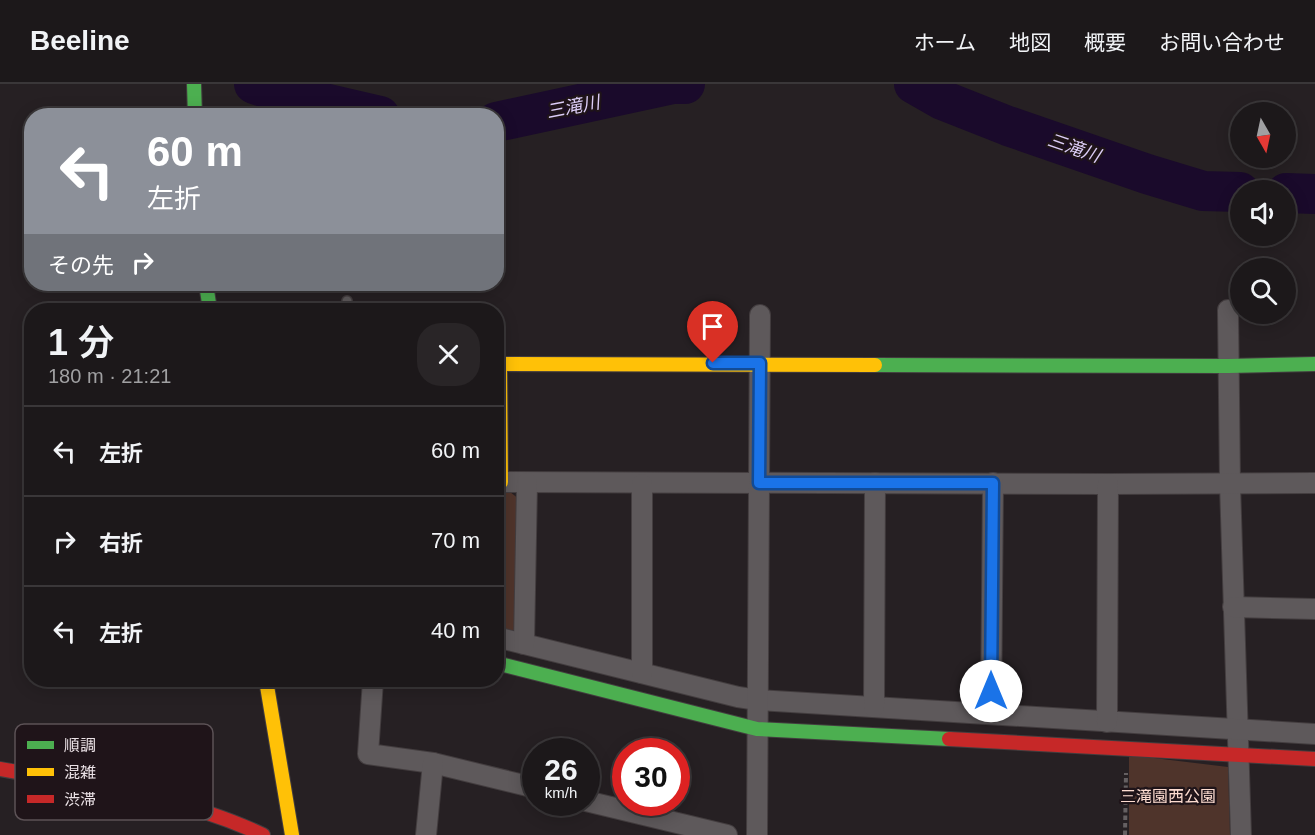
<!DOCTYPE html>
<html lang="ja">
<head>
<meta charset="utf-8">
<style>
	:root { --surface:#1c181a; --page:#292527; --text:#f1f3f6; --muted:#a0a0a2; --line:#3a3739 }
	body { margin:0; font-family:Arial,"Noto Sans JP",sans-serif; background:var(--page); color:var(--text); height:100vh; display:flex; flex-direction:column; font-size:22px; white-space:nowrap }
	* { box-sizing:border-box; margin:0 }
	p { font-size:20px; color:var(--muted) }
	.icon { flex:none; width:33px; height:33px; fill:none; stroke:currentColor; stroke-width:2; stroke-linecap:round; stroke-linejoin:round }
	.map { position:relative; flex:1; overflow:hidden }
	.sheet { position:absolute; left:24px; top:219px; width:480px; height:384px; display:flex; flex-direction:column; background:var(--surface); border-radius:24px; box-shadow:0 3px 15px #0003,0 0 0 2px var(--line) }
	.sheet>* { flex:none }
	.top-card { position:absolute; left:24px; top:24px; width:480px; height:183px; border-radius:24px; box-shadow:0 3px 15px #0003,0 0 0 2px var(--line); background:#8c9099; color:#fff; overflow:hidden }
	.needle { width:39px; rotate:171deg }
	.buttons { position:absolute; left:1230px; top:18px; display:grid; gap:12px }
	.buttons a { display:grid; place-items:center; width:66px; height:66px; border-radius:50%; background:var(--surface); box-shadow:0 3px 15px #0003,0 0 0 2px var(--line); font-size:30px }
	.speed { position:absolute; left:522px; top:654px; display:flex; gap:12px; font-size:30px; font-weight:700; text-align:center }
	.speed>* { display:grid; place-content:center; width:78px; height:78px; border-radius:50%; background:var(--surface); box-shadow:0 3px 15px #0003,0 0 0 2px var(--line); line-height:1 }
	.speed small { font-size:15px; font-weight:400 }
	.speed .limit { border:9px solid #d22; background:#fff; color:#111 }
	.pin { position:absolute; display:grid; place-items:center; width:51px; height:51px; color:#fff; margin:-62px -26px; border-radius:50% 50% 50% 0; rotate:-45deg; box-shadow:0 0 6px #0007 }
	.pin .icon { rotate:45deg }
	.me { position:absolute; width:66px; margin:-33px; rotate:0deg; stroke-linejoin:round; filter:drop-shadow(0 0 4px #0008) }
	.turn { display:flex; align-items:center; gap:21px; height:126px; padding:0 24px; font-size:27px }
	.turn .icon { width:78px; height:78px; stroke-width:2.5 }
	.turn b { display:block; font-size:42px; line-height:51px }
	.then { display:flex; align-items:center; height:57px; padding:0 24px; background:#0003; gap:12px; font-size:22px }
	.round { display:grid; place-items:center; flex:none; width:63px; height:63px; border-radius:24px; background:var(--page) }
	.summary { display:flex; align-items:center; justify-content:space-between; height:102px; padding:0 24px }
	h1 { font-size:36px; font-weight:600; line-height:45px }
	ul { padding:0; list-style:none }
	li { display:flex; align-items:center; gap:18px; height:90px; padding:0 24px; border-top:2px solid var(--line) }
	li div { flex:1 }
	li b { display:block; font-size:22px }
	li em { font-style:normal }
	header { display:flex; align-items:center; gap:36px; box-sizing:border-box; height:84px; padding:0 30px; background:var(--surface); border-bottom:2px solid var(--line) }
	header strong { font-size:28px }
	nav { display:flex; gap:33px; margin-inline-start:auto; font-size:21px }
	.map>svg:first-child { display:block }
	.green { fill:#4f342b }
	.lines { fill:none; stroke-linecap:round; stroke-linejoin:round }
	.river { stroke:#1a0a2b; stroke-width:40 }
	.lane-casing { stroke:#433d3f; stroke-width:12 }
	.street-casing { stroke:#433d3f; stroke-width:22 }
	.fast-casing { stroke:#433d3f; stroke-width:16 }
	.slow-casing { stroke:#433d3f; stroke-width:16 }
	.jam-casing { stroke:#433d3f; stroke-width:16 }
	.path { stroke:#656062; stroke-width:4; stroke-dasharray:4.5 3; stroke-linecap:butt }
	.lane { stroke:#5e595b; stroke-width:9 }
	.street { stroke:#5e595b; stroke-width:20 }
	.fast { stroke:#4caf50; stroke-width:14 }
	.slow { stroke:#ffc107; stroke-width:14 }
	.jam { stroke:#c62828; stroke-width:14 }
	.route-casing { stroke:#114b97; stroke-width:15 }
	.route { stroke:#1a73e8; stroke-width:10 }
	.labels { text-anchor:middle; stroke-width:4.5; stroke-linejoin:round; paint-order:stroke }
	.park-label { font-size:16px; fill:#fddcd0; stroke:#1f1419 }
	.water-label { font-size:18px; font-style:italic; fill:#dccdf7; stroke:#1f1419 }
	.key { fill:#1f1419; stroke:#5c5256; stroke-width:1.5 }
	.key-label { font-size:16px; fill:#eae1e5 }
</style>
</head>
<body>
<header>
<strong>Beeline</strong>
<nav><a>ホーム</a><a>地図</a><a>概要</a><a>お問い合わせ</a></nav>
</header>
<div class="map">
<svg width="1315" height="751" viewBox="0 0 1315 751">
	<rect width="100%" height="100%" fill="#262023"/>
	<g class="green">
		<polygon points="497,407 510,408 519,415 517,545 510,548 497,545"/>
		<polygon points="1129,671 1228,683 1230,751 1129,751"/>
	</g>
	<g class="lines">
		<g class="river">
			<polyline points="254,0 281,9 380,32"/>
			<polyline points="914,0 942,16 1008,42 1147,90 1203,107 1240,108"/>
			<polyline points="496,38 673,0 685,0"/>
			<polyline points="1286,109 1315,110"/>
		</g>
		<defs>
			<polyline id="lane" points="347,217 347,226"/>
			<g id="street">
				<polyline points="1228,226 1230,400 1241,751"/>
				<polyline points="496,398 1108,400 1315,399"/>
				<polyline points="1233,523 1315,525"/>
				<polyline points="496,553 738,613 758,616 1315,650"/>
				<polyline points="524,560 527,399"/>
				<polyline points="642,589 642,400"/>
				<polyline points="373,596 368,670 433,679 536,704"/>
				<polyline points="874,623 875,399"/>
				<polyline points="991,630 993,399"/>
				<polyline points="1107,638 1108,400"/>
				<polyline points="586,717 727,751"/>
				<polyline points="426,751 433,679"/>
				<polyline points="757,751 760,231"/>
			</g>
			<g id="fast">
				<polyline points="194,0 195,32"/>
				<polyline points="206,200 210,226"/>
				<polyline points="875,281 1228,282 1315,280"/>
				<polyline points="496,579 757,645 949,655"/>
			</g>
			<g id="slow">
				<polyline points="501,398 500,280 875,281"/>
				<polyline points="266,596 292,751"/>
			</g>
			<g id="jam">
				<polyline points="949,655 1315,675"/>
				<path d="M 0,685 C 88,701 182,712 263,751"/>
			</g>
		</defs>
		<use href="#lane" class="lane-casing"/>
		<use href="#street" class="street-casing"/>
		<use href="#fast" class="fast-casing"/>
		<use href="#slow" class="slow-casing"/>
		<use href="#jam" class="jam-casing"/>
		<polyline class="path" points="1125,751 1126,689"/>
		<use href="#lane" class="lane"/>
		<use href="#street" class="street"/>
		<use href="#fast" class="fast"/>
		<use href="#slow" class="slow"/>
		<use href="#jam" class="jam"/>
	</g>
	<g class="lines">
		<defs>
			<polyline id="route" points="713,279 760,279 759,399 993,399 991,607"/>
		</defs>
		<use href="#route" class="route-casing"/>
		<use href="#route" class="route"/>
	</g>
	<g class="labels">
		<g class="park-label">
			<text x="1168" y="718">三滝園西公園</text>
		</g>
		<g class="water-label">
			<text transform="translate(573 23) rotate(-11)" y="6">三滝川</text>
			<text transform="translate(1074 64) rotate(19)" y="6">三滝川</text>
		</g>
	</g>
	<rect x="15" y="640" width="198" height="96" rx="9" class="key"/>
	<rect x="27" y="657" width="27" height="8" fill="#4caf50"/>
	<rect x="27" y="684" width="27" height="8" fill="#ffc107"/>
	<rect x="27" y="711" width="27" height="8" fill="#c62828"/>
	<g class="key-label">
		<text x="64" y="667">順調</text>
		<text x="64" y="694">混雑</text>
		<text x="64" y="721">渋滞</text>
	</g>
</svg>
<div class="buttons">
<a><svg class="needle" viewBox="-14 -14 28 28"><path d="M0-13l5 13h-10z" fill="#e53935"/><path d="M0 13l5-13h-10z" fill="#a0a0a2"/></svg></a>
<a><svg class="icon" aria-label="sound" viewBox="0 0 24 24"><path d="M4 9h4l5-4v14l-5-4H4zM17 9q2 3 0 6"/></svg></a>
<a><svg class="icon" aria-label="search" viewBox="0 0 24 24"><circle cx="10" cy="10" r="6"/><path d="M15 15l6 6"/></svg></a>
</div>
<div class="speed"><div>26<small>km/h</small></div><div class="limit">30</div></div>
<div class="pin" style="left:713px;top:279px;background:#d93025"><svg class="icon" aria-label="arrive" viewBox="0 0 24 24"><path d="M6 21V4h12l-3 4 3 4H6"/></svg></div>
<svg class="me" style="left:991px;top:607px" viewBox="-20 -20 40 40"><circle r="19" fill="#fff"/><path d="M0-13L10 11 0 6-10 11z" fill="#1a73e8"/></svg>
<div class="top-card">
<div class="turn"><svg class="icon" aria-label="left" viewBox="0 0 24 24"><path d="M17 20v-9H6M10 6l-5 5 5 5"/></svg><div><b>60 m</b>左折</div></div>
<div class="then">その先<svg class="icon" aria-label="right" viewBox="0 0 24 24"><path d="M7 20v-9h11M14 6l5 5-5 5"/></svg></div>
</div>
<section class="sheet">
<div class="summary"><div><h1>1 分</h1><p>180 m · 21:21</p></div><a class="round"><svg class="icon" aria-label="close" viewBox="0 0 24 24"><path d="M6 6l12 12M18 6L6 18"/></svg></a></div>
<ul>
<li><svg class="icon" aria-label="left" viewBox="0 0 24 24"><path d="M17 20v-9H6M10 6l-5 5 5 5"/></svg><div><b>左折</b></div><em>60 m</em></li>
<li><svg class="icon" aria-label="right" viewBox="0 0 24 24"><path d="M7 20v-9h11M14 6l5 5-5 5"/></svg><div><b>右折</b></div><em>70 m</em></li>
<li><svg class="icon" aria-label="left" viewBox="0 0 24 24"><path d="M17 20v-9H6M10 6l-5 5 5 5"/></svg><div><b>左折</b></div><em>40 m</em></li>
</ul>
</section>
</div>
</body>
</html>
